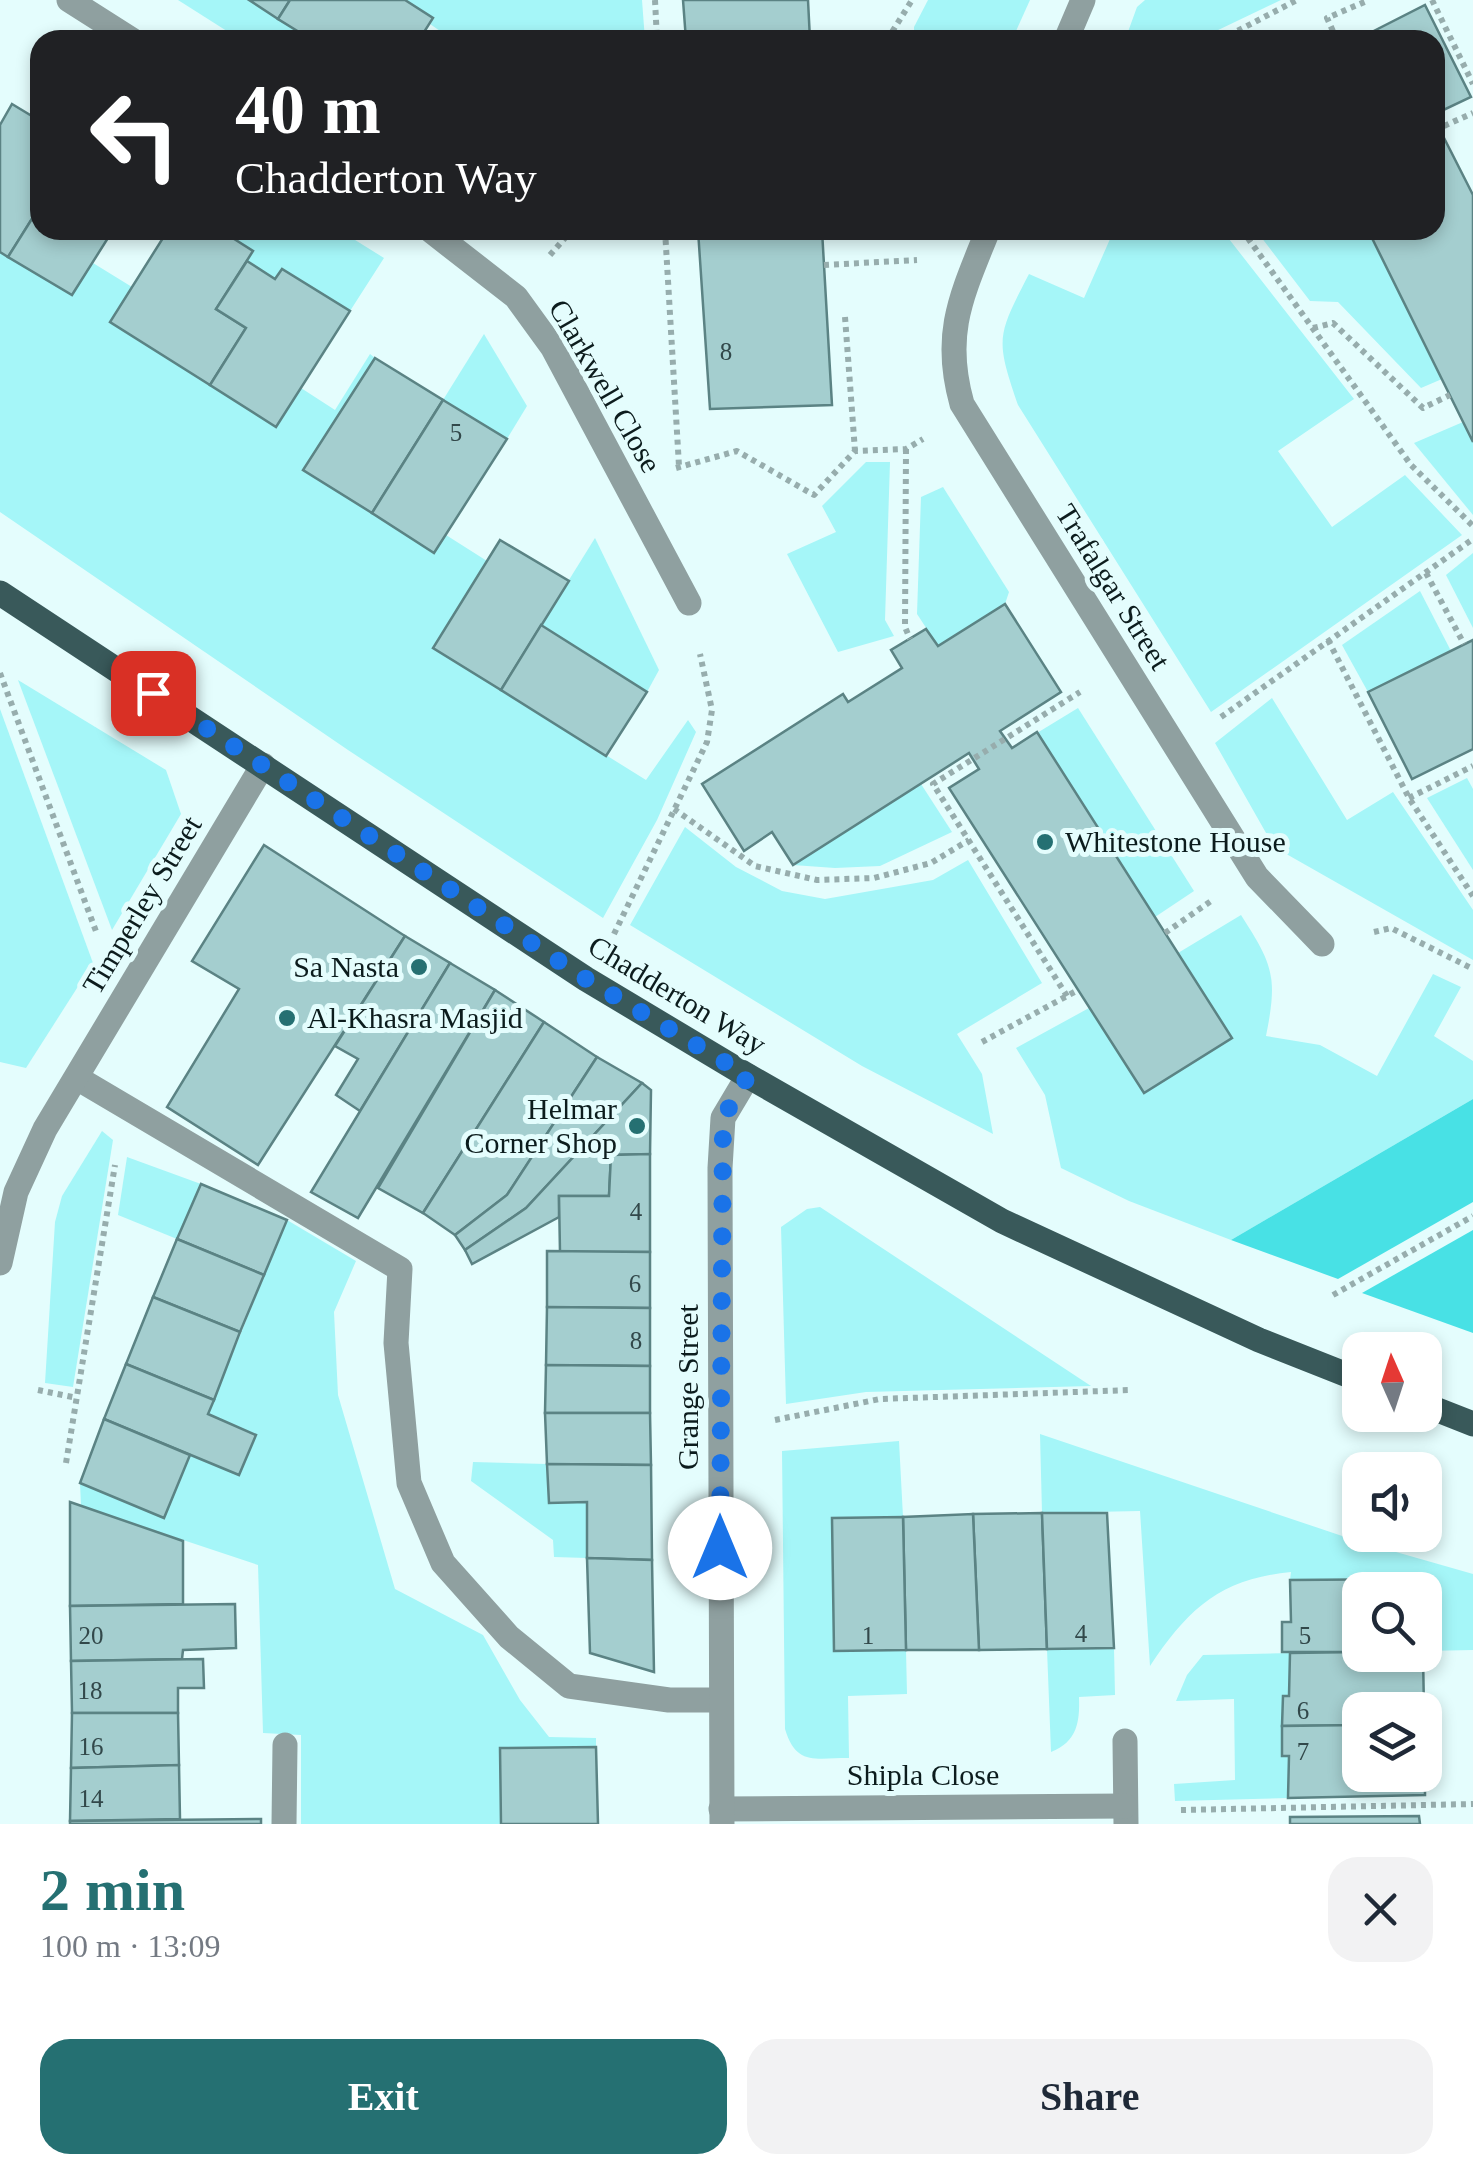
<!DOCTYPE html>
<html lang="en">
<head>
<meta charset="utf-8">
<style>
	:root { --surface:#fff; --page:#f2f2f3; --text:#1f2937; --muted:#747a83; --accent:#257072 }
	body { margin:0; font-family:"Times New Roman",serif; background:var(--page); color:var(--text); height:100vh; display:flex; flex-direction:column; font-size:38px; white-space:nowrap }
	* { box-sizing:border-box; margin:0 }
	p { font-size:32px; color:var(--muted) }
	.icon { flex:none; width:55px; height:55px; fill:none; stroke:currentColor; stroke-width:2; stroke-linecap:round; stroke-linejoin:round }
	.map { position:relative; height:1824px; overflow:hidden }
	.sheet { display:flex; flex-direction:column; background:var(--surface); flex:1 }
	.sheet>* { flex:none }
	.banner { position:absolute; left:30px; top:30px; width:1415px; height:210px; border-radius:30px; box-shadow:0 5px 15px #0003; background:#202124; color:#fff; overflow:hidden }
	.needle { width:65px; rotate:357deg }
	.controls { position:absolute; left:1342px; top:1332px; display:grid; gap:20px }
	.controls a { display:grid; place-items:center; width:100px; height:100px; border-radius:20px; background:var(--surface); box-shadow:0 5px 15px #0003; font-size:50px }
	.pin { position:absolute; display:grid; place-items:center; width:85px; height:85px; color:#fff; margin:-42px; border-radius:20px; box-shadow:0 5px 15px #0006 }
	.me { position:absolute; width:110px; margin:-55px; rotate:0deg; stroke-linejoin:round; filter:drop-shadow(0 0 8px #0008) }
	.turn { display:flex; align-items:center; gap:35px; height:210px; padding:0 40px; font-size:45px }
	.turn .icon { width:130px; height:130px; stroke-width:2.5 }
	.turn b { display:block; font-size:70px; line-height:85px }
	.round { display:grid; place-items:center; flex:none; width:105px; height:105px; border-radius:30px; background:var(--page) }
	.head { display:flex; align-items:center; justify-content:space-between; height:170px; padding:0 40px }
	h1 { font-size:60px; font-weight:700; line-height:75px; color:var(--accent) }
	.action { display:flex; gap:20px; margin-top:auto; padding:20px 40px }
	.action a { flex:1; height:115px; border-radius:30px; background:var(--accent); color:#fff; font-size:40px; font-weight:700; line-height:115px; text-align:center }
	.action a+a { background:var(--page); color:var(--text) }
	.map>svg:first-child { display:block }
	.green { fill:#a5f6f8 }
	.forest { fill:#48e1e5 }
	.building { fill:#a4cecf; stroke:#5b8384; stroke-width:2.5 }
	.lines { fill:none; stroke-linecap:round; stroke-linejoin:round }
	.path { stroke:#97adad; stroke-width:6; stroke-dasharray:5 5; stroke-linecap:butt }
	.lane { stroke:#8fa0a0; stroke-width:25 }
	.street { stroke:#8fa0a0; stroke-width:25 }
	.primary { stroke:#39595a; stroke-width:25 }
	.route { stroke:#1a73e8; stroke-width:18; stroke-dasharray:0 32.4 }
	.poi-dot { fill:#257072; stroke:#e4fdfd; stroke-width:4 }
	.labels { text-anchor:middle; stroke-width:10; stroke-linejoin:round; paint-order:stroke }
	.number-label { font-size:25px; fill:#32484a }
	.street-label { font-size:30px; fill:#0c1c1d; stroke:#e4fdfd }
	.poi-label { font-size:30px; fill:#0c1c1d; stroke:#e4fdfd; text-anchor:start }
</style>
</head>
<body>
<div class="map">
<svg width="1473" height="1824" viewBox="0 0 1473 1824">
	<rect width="100%" height="100%" fill="#e4fdfd"/>
	<g class="green">
		<polygon points="178,0 249,0 312,40 241,40"/>
		<polygon points="405,0 642,0 645,40 453,40 430,24 432,19"/>
		<polygon points="928,0 1030,0 1012,40 914,40 914,27"/>
		<polygon points="1145,0 1281,0 1214,32 1211,40 1125,40 1137,7"/>
		<polygon points="220,230 339,230 384,258 350,311 282,269 275,279 247,261 253,250"/>
		<path d="M 1114,230 L 1222,230 L 1354,399 L 1278,451 L 1332,527 L 1405,475 L 1462,535 L 1211,712 L 1018,405 C 995,338 997,336 1029,274 L 1084,298 Z"/>
		<polygon points="1276,230 1368,230 1442,379 1421,388 1338,302 1310,301 1261,237"/>
		<polygon points="0,252 72,295 93,263 132,287 110,322 276,426 301,388 335,410 370,354 375,358 304,470 434,552 446,535 487,561 434,648 646,780 688,720 696,732 657,820 603,918 348,750 0,512"/>
		<polygon points="484,334 527,406 507,439 443,400"/>
		<polygon points="1463,422 1473,442 1473,515 1414,443"/>
		<polygon points="866,462 890,462 885,620 894,636 838,652 787,554 836,532 822,506"/>
		<polygon points="943,487 1009,592 1005,604 938,646 917,614 921,497"/>
		<polygon points="595,538 659,670 647,692 541,625"/>
		<polygon points="1473,553 1473,628 1446,575"/>
		<polygon points="1420,591 1451,651 1368,692 1342,645"/>
		<polygon points="18,680 166,770 181,814 112,930"/>
		<polygon points="1272,698 1347,820 1393,792 1473,910 1473,960 1274,847 1215,743"/>
		<polygon points="1078,708 1194,891 1155,917 1037,733"/>
		<polygon points="0,709 93,963 26,1068 0,1062"/>
		<polygon points="1467,778 1473,789 1473,870 1427,798"/>
		<polygon points="921,784 952,832 880,866 835,868 793,865"/>
		<polygon points="685,827 736,867 782,891 825,899 933,880 968,860 1042,983 957,1034 982,1074 993,1134 862,1066 630,925"/>
		<path d="M 1241,915 C 1273,965 1278,976 1266,1036 L 1320,1045 L 1377,1076 L 1433,974 L 1461,987 L 1434,1036 L 1473,1061 L 1473,1099 L 1231,1240 L 1129,1201 L 1061,1168 L 1045,1095 L 1016,1048 L 1089,1008 L 1144,1093 L 1231,1038 L 1178,953 Z"/>
		<polygon points="102,1131 113,1140 73,1387 45,1383 55,1222 62,1196"/>
		<polygon points="127,1157 201,1184 177,1239 118,1215"/>
		<polygon points="820,1207 1091,1386 866,1392 786,1404 781,1227 807,1209"/>
		<polygon points="287,1220 356,1261 334,1312 338,1395 395,1589 483,1635 520,1700 549,1737 596,1738 596,1747 500,1748 501,1824 301,1824 301,1735 263,1733 258,1565 81,1506 80,1483 164,1517 190,1455 239,1474 256,1435 208,1414"/>
		<path d="M 1040,1434 L 1354,1540 L 1473,1574 L 1473,1650 L 1425,1651 L 1423,1580 L 1290,1580 L 1291,1572 C 1220,1579 1188,1609 1150,1666 L 1140,1511 L 1042,1513 Z"/>
		<path d="M 899,1441 L 903,1517 L 832,1518 L 834,1650 L 906,1650 L 907,1694 L 848,1696 L 849,1758 C 815,1758 796,1766 785,1729 L 782,1451 Z"/>
		<polygon points="473,1462 547,1464 549,1503 587,1502 587,1558 554,1557 553,1540 471,1481"/>
		<path d="M 1114,1648 L 1115,1695 L 1079,1697 C 1080,1722 1077,1742 1051,1752 L 1047,1649 Z"/>
		<polygon points="1290,1653 1289,1696 1283,1697 1282,1756 1289,1756 1288,1798 1175,1801 1174,1784 1235,1780 1234,1699 1176,1701 1187,1675 1203,1655"/>
	</g>
	<g class="forest">
		<polygon points="1473,1099 1473,1202 1338,1279 1231,1240"/>
		<polygon points="1473,1230 1473,1333 1362,1293"/>
	</g>
	<g class="building">
		<polygon points="249,0 290,0 278,19"/>
		<polygon points="290,0 405,0 433,18 419,40 312,40 278,19"/>
		<polygon points="683,0 808,0 810,40 686,40"/>
		<polygon points="1425,5 1471,97 1435,114 1435,40 1356,40"/>
		<polygon points="12,104 40,121 40,206 8,257 0,252 0,125"/>
		<polygon points="1441,132 1473,195 1473,442 1368,230 1435,230 1435,135"/>
		<polygon points="40,206 40,230 113,230 72,295 8,257"/>
		<polygon points="168,230 220,230 253,251 216,309 246,328 210,385 110,322"/>
		<polygon points="698,230 822,230 832,405 710,409"/>
		<polygon points="247,261 275,279 282,269 350,311 276,427 210,385 246,328 216,309"/>
		<polygon points="375,358 443,400 372,513 303,470"/>
		<polygon points="443,400 507,439 434,553 372,513"/>
		<polygon points="500,540 569,581 501,690 433,648"/>
		<polygon points="1005,604 1061,692 1000,731 1012,748 1037,732 1232,1038 1144,1093 949,788 979,769 969,753 793,865 772,832 744,851 702,784 843,694 848,702 902,668 891,650 926,629 938,646"/>
		<polygon points="541,625 647,692 606,756 501,690"/>
		<polygon points="1473,640 1473,749 1412,779 1368,692"/>
		<polygon points="264,845 405,936 258,1165 167,1107 239,989 192,961"/>
		<polygon points="405,936 450,963 360,1111 336,1095 358,1059 335,1046"/>
		<polygon points="450,963 495,990 358,1218 311,1192"/>
		<polygon points="495,990 544,1022 423,1213 378,1188"/>
		<polygon points="544,1022 597,1057 507,1195 455,1235 423,1213"/>
		<polygon points="597,1057 642,1083 526,1208 465,1250 455,1235 507,1195"/>
		<polygon points="642,1083 651,1090 650,1154 611,1155 609,1196 559,1196 559,1217 472,1264 465,1250 526,1208"/>
		<polygon points="650,1154 650,1252 560,1252 559,1196 609,1196 611,1155"/>
		<polygon points="201,1184 287,1220 264,1275 177,1239"/>
		<polygon points="177,1239 264,1275 240,1332 153,1297"/>
		<polygon points="547,1251 650,1252 650,1308 547,1307"/>
		<polygon points="153,1297 240,1332 214,1400 126,1364"/>
		<polygon points="547,1307 650,1308 650,1366 546,1365"/>
		<polygon points="126,1364 214,1400 208,1414 256,1435 239,1475 104,1419"/>
		<polygon points="546,1365 650,1366 650,1413 545,1413"/>
		<polygon points="545,1413 650,1413 651,1465 547,1464"/>
		<polygon points="104,1419 190,1455 164,1518 80,1483"/>
		<polygon points="547,1464 651,1465 652,1560 587,1558 587,1502 549,1503"/>
		<polygon points="70,1502 183,1541 183,1604 70,1606"/>
		<polygon points="1042,1513 1047,1649 979,1650 973,1514"/>
		<polygon points="1042,1513 1107,1513 1114,1648 1047,1649"/>
		<polygon points="973,1514 979,1650 906,1650 903,1517"/>
		<polygon points="903,1517 906,1650 834,1651 832,1518"/>
		<polygon points="587,1558 652,1560 654,1672 590,1653"/>
		<polygon points="1423,1579 1423,1590 1360,1590 1360,1652 1282,1652 1282,1622 1291,1622 1290,1580"/>
		<polygon points="235,1604 236,1648 183,1650 182,1659 71,1661 70,1606"/>
		<polygon points="1360,1652 1360,1655 1423,1655 1424,1710 1360,1710 1360,1725 1282,1726 1283,1696 1289,1696 1290,1653"/>
		<polygon points="203,1659 204,1688 178,1688 178,1713 72,1713 71,1661"/>
		<polygon points="72,1713 178,1713 179,1765 71,1768"/>
		<polygon points="1360,1725 1360,1775 1425,1775 1425,1795 1288,1798 1289,1756 1282,1756 1282,1726"/>
		<polygon points="596,1747 598,1824 501,1824 500,1748"/>
		<polygon points="179,1765 180,1819 70,1821 71,1768"/>
		<polygon points="1419,1816 1420,1824 1290,1824 1290,1817"/>
		<polygon points="261,1819 261,1824 70,1824 70,1821"/>
	</g>
	<g class="lines">
		<g class="path">
			<polyline points="655,0 657,40"/>
			<polyline points="1432,0 1473,84"/>
			<polyline points="887,40 912,0"/>
			<polyline points="1220,40 1297,0"/>
			<polyline points="1337,40 1327,18 1369,0"/>
			<polyline points="1435,130 1473,113"/>
			<polyline points="665,230 679,466"/>
			<polyline points="1242,230 1411,465 1473,526"/>
			<polyline points="550,255 572,230"/>
			<polyline points="824,265 917,260"/>
			<polyline points="845,317 855,451"/>
			<polyline points="1313,328 1333,323 1423,408 1450,395"/>
			<polyline points="906,449 905,627 910,639"/>
			<polyline points="676,468 737,451 814,495 855,451 906,449 923,439"/>
			<polyline points="1426,573 1464,644"/>
			<polyline points="1328,640 1409,798 1473,896"/>
			<polyline points="0,673 97,934"/>
			<polyline points="1221,717 1473,539"/>
			<polyline points="1409,798 1473,766"/>
			<polyline points="674,809 755,866 817,880 874,878 931,863 969,840"/>
			<polyline points="1374,932 1391,928 1473,969"/>
			<polyline points="1165,933 1211,901"/>
			<polyline points="614,934 707,742 712,710 700,654"/>
			<polyline points="1067,996 933,784 1080,692"/>
			<polyline points="982,1042 1078,990"/>
			<polyline points="1333,1295 1473,1216"/>
			<polyline points="38,1390 77,1398"/>
			<polyline points="775,1420 880,1399 1131,1390"/>
			<polyline points="66,1463 115,1165"/>
			<polyline points="1181,1810 1473,1804"/>
		</g>
		<g class="lane">
			<polyline points="77,1078 400,1269 396,1343 409,1483 443,1563 509,1637 569,1686 669,1700 720,1700"/>
			<polyline points="284,1824 285,1745"/>
		</g>
		<g class="street">
			<polyline points="69,0 132,40"/>
			<polyline points="1066,40 1083,0"/>
			<polyline points="430,230 516,297 553,348 689,603"/>
			<path d="M 988,230 C 962,295 942,333 962,404 L 1257,877 L 1322,944"/>
			<polyline points="0,1263 16,1192 45,1129 263,765"/>
			<polyline points="1125,1741 1126,1824"/>
			<polyline points="721,1809 1125,1806"/>
			<polyline points="722,1824 720,1168 723,1118 748,1076"/>
		</g>
		<g class="primary">
			<polyline points="0,593 586,979 748,1076 1002,1221 1259,1340 1360,1380"/>
			<polyline points="1425,1405 1473,1424"/>
		</g>
	</g>
	<g class="lines">
		<polyline class="route" points="153,693 586,979 748,1076 723,1118 720,1548"/>
	</g>
	<g class="poi-dot">
		<circle cx="1045" cy="842" r="10"/>
		<circle cx="419" cy="967" r="10"/>
		<circle cx="287" cy="1018" r="10"/>
		<circle cx="637" cy="1126" r="10"/>
	</g>
	<g class="labels">
		<g class="number-label">
			<text x="726" y="360">8</text>
			<text x="456" y="441">5</text>
			<text x="636" y="1220">4</text>
			<text x="635" y="1292">6</text>
			<text x="636" y="1349">8</text>
			<text x="1081" y="1642">4</text>
			<text x="91" y="1644">20</text>
			<text x="868" y="1644">1</text>
			<text x="1305" y="1644">5</text>
			<text x="90" y="1699">18</text>
			<text x="1303" y="1719">6</text>
			<text x="91" y="1755">16</text>
			<text x="1303" y="1760">7</text>
			<text x="91" y="1807">14</text>
		</g>
		<g class="street-label">
			<text transform="translate(605 386) rotate(60)" y="10">Clarkwell Close</text>
			<text transform="translate(1113 587) rotate(58)" y="10">Trafalgar Street</text>
			<text transform="translate(142 905) rotate(-59)" y="10">Timperley Street</text>
			<text transform="translate(677 995) rotate(31)" y="10">Chadderton Way</text>
			<text transform="translate(688 1387) rotate(-90)" y="10">Grange Street</text>
			<text x="923" y="1785">Shipla Close</text>
		</g>
		<g class="poi-label">
			<text x="1065" y="852">Whitestone House</text>
			<text x="399" y="977" text-anchor="end">Sa Nasta</text>
			<text x="307" y="1028">Al-Khasra Masjid</text>
			<text x="617" y="1119" text-anchor="end">Helmar<tspan x="617" dy="34">Corner Shop</tspan></text>
		</g>
	</g>
</svg>
<div class="controls">
<a><svg class="needle" viewBox="-14 -14 28 28"><path d="M0-13l5 13h-10z" fill="#e53935"/><path d="M0 13l5-13h-10z" fill="#747a83"/></svg></a>
<a><svg class="icon" aria-label="sound" viewBox="0 0 24 24"><path d="M4 9h4l5-4v14l-5-4H4zM17 9q2 3 0 6"/></svg></a>
<a><svg class="icon" aria-label="search" viewBox="0 0 24 24"><circle cx="10" cy="10" r="6"/><path d="M15 15l6 6"/></svg></a>
<a><svg class="icon" aria-label="layers" viewBox="0 0 24 24"><path d="M12 4l9 5-9 5-9-5zM3 14l9 5 9-5"/></svg></a>
</div>
<div class="pin" style="left:153px;top:693px;background:#d93025"><svg class="icon" aria-label="arrive" viewBox="0 0 24 24"><path d="M6 21V4h12l-3 4 3 4H6"/></svg></div>
<svg class="me" style="left:720px;top:1548px" viewBox="-20 -20 40 40"><circle r="19" fill="#fff"/><path d="M0-13L10 11 0 6-10 11z" fill="#1a73e8"/></svg>
<div class="banner">
<div class="turn"><svg class="icon" aria-label="left" viewBox="0 0 24 24"><path d="M17 20v-9H6M10 6l-5 5 5 5"/></svg><div><b>40 m</b>Chadderton Way</div></div>
</div>
</div>
<section class="sheet">
<div class="head"><div><h1>2 min</h1><p>100 m · 13:09</p></div><a class="round"><svg class="icon" aria-label="close" viewBox="0 0 24 24"><path d="M6 6l12 12M18 6L6 18"/></svg></a></div>
<div class="action"><a>Exit</a><a>Share</a></div>
</section>
</body>
</html>
